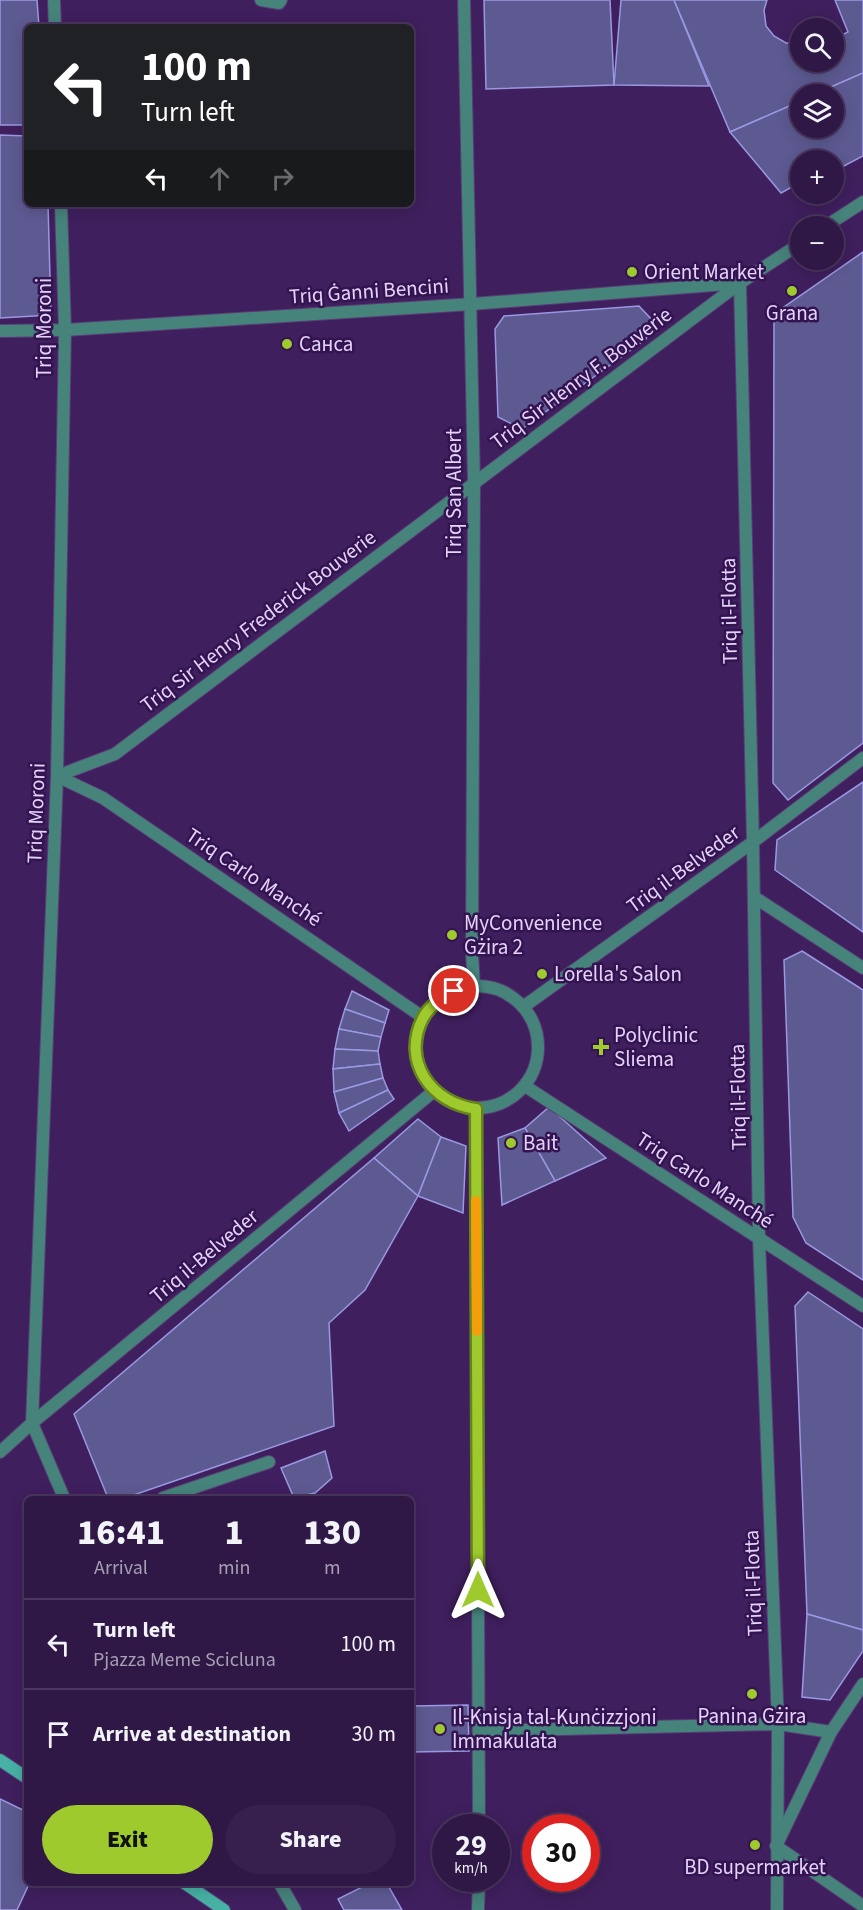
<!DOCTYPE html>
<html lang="en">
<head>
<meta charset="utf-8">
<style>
	:root { --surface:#2f1746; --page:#37204d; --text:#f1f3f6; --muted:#a79fb3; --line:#4a365f; --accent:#9eca2e }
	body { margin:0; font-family:"Source Sans 3",sans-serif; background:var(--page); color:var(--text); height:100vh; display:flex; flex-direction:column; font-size:22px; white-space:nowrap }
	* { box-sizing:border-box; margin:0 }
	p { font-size:20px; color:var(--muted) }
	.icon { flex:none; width:33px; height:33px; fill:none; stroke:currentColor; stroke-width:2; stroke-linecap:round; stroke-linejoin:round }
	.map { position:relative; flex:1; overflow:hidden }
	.details { position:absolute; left:24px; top:1496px; width:390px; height:390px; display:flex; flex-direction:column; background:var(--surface); border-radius:9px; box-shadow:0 3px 15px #0003,0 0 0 2px var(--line) }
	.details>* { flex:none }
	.top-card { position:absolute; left:24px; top:24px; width:390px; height:183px; border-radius:9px; box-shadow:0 3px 15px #0003,0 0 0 2px var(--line); background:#202124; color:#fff; overflow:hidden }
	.buttons { position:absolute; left:790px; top:18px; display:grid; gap:12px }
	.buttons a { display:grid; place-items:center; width:54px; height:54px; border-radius:50%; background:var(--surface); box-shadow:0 3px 15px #0003,0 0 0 2px var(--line); font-size:30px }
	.speed { position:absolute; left:432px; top:1814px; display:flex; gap:12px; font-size:30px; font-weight:700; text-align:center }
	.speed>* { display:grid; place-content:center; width:78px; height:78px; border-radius:50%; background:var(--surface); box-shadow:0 3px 15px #0003,0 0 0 2px var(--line); line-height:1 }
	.speed small { font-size:15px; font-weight:400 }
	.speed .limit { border:9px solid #d22; background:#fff; color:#111 }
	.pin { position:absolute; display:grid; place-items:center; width:51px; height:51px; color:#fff; margin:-26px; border:3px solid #fff; border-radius:50%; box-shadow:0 2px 6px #0007 }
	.me { position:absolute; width:66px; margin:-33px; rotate:0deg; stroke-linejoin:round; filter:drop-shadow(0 0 4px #0008) }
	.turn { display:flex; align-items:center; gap:21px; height:126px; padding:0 18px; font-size:27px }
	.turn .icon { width:78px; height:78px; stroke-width:2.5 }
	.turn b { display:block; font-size:42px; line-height:51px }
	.lanes { display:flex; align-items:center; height:57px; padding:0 18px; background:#0003; justify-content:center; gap:30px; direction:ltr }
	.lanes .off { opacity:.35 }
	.eta { display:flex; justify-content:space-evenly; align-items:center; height:102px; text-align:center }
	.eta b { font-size:36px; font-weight:800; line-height:42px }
	.cta { display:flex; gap:12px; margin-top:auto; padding:12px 18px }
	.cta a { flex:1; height:69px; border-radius:36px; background:var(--accent); color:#111; font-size:24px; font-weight:800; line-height:69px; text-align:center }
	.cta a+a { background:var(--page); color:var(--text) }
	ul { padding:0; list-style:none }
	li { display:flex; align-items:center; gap:18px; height:90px; padding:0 18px; border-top:2px solid var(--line) }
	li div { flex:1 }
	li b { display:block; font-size:22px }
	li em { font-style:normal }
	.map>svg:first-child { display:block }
	.building { fill:#5c5a91; stroke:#9a98e3; stroke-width:1.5 }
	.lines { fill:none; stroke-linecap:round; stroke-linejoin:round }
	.lane-casing { stroke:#593c76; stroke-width:14 }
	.street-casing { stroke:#593c76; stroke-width:14 }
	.secondary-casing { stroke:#593c76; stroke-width:14 }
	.lane { stroke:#45837b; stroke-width:12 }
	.street { stroke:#45837b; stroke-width:12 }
	.secondary { stroke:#46b1a4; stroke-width:12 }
	.route-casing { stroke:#67831e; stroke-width:15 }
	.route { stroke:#9eca2e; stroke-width:10 }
	.slow { stroke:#f59e0b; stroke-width:10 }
	.poi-dot { fill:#9eca2e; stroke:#341351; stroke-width:2 }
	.labels { text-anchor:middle; stroke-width:5; stroke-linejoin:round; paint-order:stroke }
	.poi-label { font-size:21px; fill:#e3d3f9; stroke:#341351; text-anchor:start }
	.street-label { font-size:21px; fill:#e3d3f9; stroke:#341351 }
</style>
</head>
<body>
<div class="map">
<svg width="863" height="1910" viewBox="0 0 863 1910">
	<rect width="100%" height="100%" fill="#3f1f5d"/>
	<g class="building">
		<polygon points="0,0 37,0 39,27 27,27 27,125 0,125"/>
		<polygon points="484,0 610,0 614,85 486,89"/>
		<polygon points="621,0 674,0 709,86 614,85"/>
		<polygon points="674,0 767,0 764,10 766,26 774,36 786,43 801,43 801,62 834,62 834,39 848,32 835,0 863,0 863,73 815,94 801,94 801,101 730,132"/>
		<polygon points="863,73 863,156 842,167 837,161 834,163 834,160 801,160 801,182 781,193 730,132 801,101 801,128 834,128 834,94 815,94"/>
		<polygon points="0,135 27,136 27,204 48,204 51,315 0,318"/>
		<polygon points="863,252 863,743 788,800 773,783 774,314"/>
		<polygon points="639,306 653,321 646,339 522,429 498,417 495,329 504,316"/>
		<polygon points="863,782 863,932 775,870 777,840"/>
		<polygon points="802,951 863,990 863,1280 806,1243 793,1217 784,960"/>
		<polygon points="352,991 389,1010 385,1023 345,1009"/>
		<polygon points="345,1009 385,1023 381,1037 339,1029"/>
		<polygon points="339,1029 381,1037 378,1051 335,1049"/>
		<polygon points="335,1049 378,1051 380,1064 333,1069"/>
		<polygon points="380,1064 383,1078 334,1092 333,1069"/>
		<polygon points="383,1078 388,1090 339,1113 334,1092"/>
		<polygon points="388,1090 394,1099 349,1131 339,1113"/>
		<polygon points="549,1107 606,1158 555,1181 525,1128"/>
		<polygon points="418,1119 441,1137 418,1196 374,1158"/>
		<polygon points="525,1128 555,1181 502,1205 498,1138"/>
		<polygon points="441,1137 466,1146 463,1213 418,1196"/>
		<polygon points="374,1158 418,1196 365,1290 329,1323 334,1426 125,1498 108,1498 74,1414"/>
		<polygon points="808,1292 863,1329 863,1630 807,1614 795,1306"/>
		<polygon points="325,1451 332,1478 315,1493 294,1498 281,1468"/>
		<polygon points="807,1614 863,1630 863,1651 830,1700 802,1697"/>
		<polygon points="468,1705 469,1751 411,1752 411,1706"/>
		<polygon points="0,1799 27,1812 27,1882 30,1882 17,1910 0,1910"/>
		<polygon points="372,1882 386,1882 402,1910 344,1910 338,1899"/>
	</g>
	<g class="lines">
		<defs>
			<g id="lane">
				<polyline points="261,0 279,3 281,0"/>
				<polyline points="163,1498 269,1462"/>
			</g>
			<g id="street">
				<polyline points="54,0 55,27"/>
				<polyline points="464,0 474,483 472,953 474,986"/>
				<polyline points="61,204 65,330 57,776 32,1423 64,1498"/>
				<polyline points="826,226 863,202"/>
				<polyline points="740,283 753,842 759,1239 778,1724 777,1910"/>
				<polyline points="0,331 65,330 472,304 739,283"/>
				<polyline points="57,776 115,754 740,283 801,243"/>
				<polyline points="57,776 103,798 424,1018"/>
				<polyline points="754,897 863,968"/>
				<circle cx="477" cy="1047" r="61"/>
				<polyline points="523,1007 753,842 863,758"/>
				<polyline points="525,1086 863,1306"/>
				<polyline points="476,1109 479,1827"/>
				<polyline points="0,1452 32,1423 434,1091"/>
				<polyline points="479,1731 778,1724 831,1732"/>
				<polyline points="778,1842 831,1732 863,1684"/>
				<polyline points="776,1846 863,1906"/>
				<polyline points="279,1882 295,1910"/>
				<polyline points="478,1910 479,1878"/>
			</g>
			<g id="secondary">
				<polyline points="0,1760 27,1778"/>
				<polyline points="183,1882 224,1910"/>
			</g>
		</defs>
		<use href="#lane" class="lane-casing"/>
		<use href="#street" class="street-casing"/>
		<use href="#secondary" class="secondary-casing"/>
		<use href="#lane" class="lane"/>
		<use href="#street" class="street"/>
		<use href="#secondary" class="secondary"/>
	</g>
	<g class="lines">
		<defs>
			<path id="route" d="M 454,991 C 442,998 430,1005 423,1018 C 401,1061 431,1103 476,1109 L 478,1590"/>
		</defs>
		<use href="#route" class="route-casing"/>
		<use href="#route" class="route"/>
		<polyline class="slow" points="476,1201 477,1331"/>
	</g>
	<g class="poi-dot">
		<circle cx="632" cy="272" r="6"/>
		<circle cx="792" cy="291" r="6"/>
		<circle cx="287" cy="344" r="6"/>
		<circle cx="452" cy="935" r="6"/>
		<circle cx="542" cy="974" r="6"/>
		<path d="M598 1038h6v6h6v6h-6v6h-6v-6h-6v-6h6z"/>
		<circle cx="511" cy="1143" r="6"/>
		<circle cx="752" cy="1694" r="6"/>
		<circle cx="440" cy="1729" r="6"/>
		<circle cx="755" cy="1845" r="6"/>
	</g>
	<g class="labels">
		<g class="poi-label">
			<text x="644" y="279">Orient Market</text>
			<text x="792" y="320" text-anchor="middle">Grana</text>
			<text x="299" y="351">Санса</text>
			<text x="464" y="930">MyConvenience<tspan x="464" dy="24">Gżira 2</tspan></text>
			<text x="554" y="981">Lorella's Salon</text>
			<text x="614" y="1042">Polyclinic<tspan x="614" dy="24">Sliema</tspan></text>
			<text x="523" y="1150">Bait</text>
			<text x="752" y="1723" text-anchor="middle">Panina Gżira</text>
			<text x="452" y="1724">Il-Knisja tal-Kunċizzjoni<tspan x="452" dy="24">Immakulata</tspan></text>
			<text x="755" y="1874" text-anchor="middle">BD supermarket</text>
		</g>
		<g class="street-label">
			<text transform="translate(369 291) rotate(-4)" y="7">Triq Ġanni Bencini</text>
			<text transform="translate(44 328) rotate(-90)" y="7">Triq Moroni</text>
			<text transform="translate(581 378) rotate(-37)" y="7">Triq Sir Henry F. Bouverie</text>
			<text transform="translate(454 493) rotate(-90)" y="7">Triq San Albert</text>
			<text transform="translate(729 611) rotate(-91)" y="7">Triq il-Flotta</text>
			<text transform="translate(258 621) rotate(-37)" y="7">Triq Sir Henry Frederick Bouverie</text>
			<text transform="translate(36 813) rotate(-88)" y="7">Triq Moroni</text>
			<text transform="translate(683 869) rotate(-36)" y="7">Triq il-Belveder</text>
			<text transform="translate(254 877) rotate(34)" y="7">Triq Carlo Manché</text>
			<text transform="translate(738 1097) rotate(-91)" y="7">Triq il-Flotta</text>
			<text transform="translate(705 1180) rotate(33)" y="7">Triq Carlo Manché</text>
			<text transform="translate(204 1256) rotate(-40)" y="7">Triq il-Belveder</text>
			<text transform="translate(753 1583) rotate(-92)" y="7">Triq il-Flotta</text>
		</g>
	</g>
</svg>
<div class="buttons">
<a><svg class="icon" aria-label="search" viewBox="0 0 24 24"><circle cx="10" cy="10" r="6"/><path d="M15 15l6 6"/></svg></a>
<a><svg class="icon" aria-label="layers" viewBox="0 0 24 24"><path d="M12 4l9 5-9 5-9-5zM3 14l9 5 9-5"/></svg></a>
<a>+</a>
<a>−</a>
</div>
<div class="speed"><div>29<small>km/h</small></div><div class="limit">30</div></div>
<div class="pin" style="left:454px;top:991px;background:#d93025"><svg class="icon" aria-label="arrive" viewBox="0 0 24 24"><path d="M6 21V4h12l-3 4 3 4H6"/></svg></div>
<svg class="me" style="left:478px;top:1590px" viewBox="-20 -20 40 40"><path d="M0-17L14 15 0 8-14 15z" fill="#9eca2e" stroke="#fff" stroke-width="4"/></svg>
<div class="top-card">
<div class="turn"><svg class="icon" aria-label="left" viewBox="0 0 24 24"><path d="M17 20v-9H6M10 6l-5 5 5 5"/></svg><div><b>100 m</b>Turn left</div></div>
<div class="lanes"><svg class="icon" aria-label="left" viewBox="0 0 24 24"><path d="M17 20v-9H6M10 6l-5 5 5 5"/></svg><svg class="icon off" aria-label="ahead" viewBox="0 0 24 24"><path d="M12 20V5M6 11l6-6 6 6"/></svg><svg class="icon off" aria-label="right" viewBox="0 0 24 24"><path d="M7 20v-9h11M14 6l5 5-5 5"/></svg></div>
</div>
<section class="details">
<div class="eta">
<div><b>16:41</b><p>Arrival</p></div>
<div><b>1</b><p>min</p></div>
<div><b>130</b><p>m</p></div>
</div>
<ul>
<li><svg class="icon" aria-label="left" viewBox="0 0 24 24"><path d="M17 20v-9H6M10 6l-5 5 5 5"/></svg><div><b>Turn left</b><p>Pjazza Meme Scicluna</p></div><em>100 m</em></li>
<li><svg class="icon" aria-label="arrive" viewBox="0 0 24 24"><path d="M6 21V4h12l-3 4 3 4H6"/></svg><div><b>Arrive at destination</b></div><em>30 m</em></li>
</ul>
<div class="cta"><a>Exit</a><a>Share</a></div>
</section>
</div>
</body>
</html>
